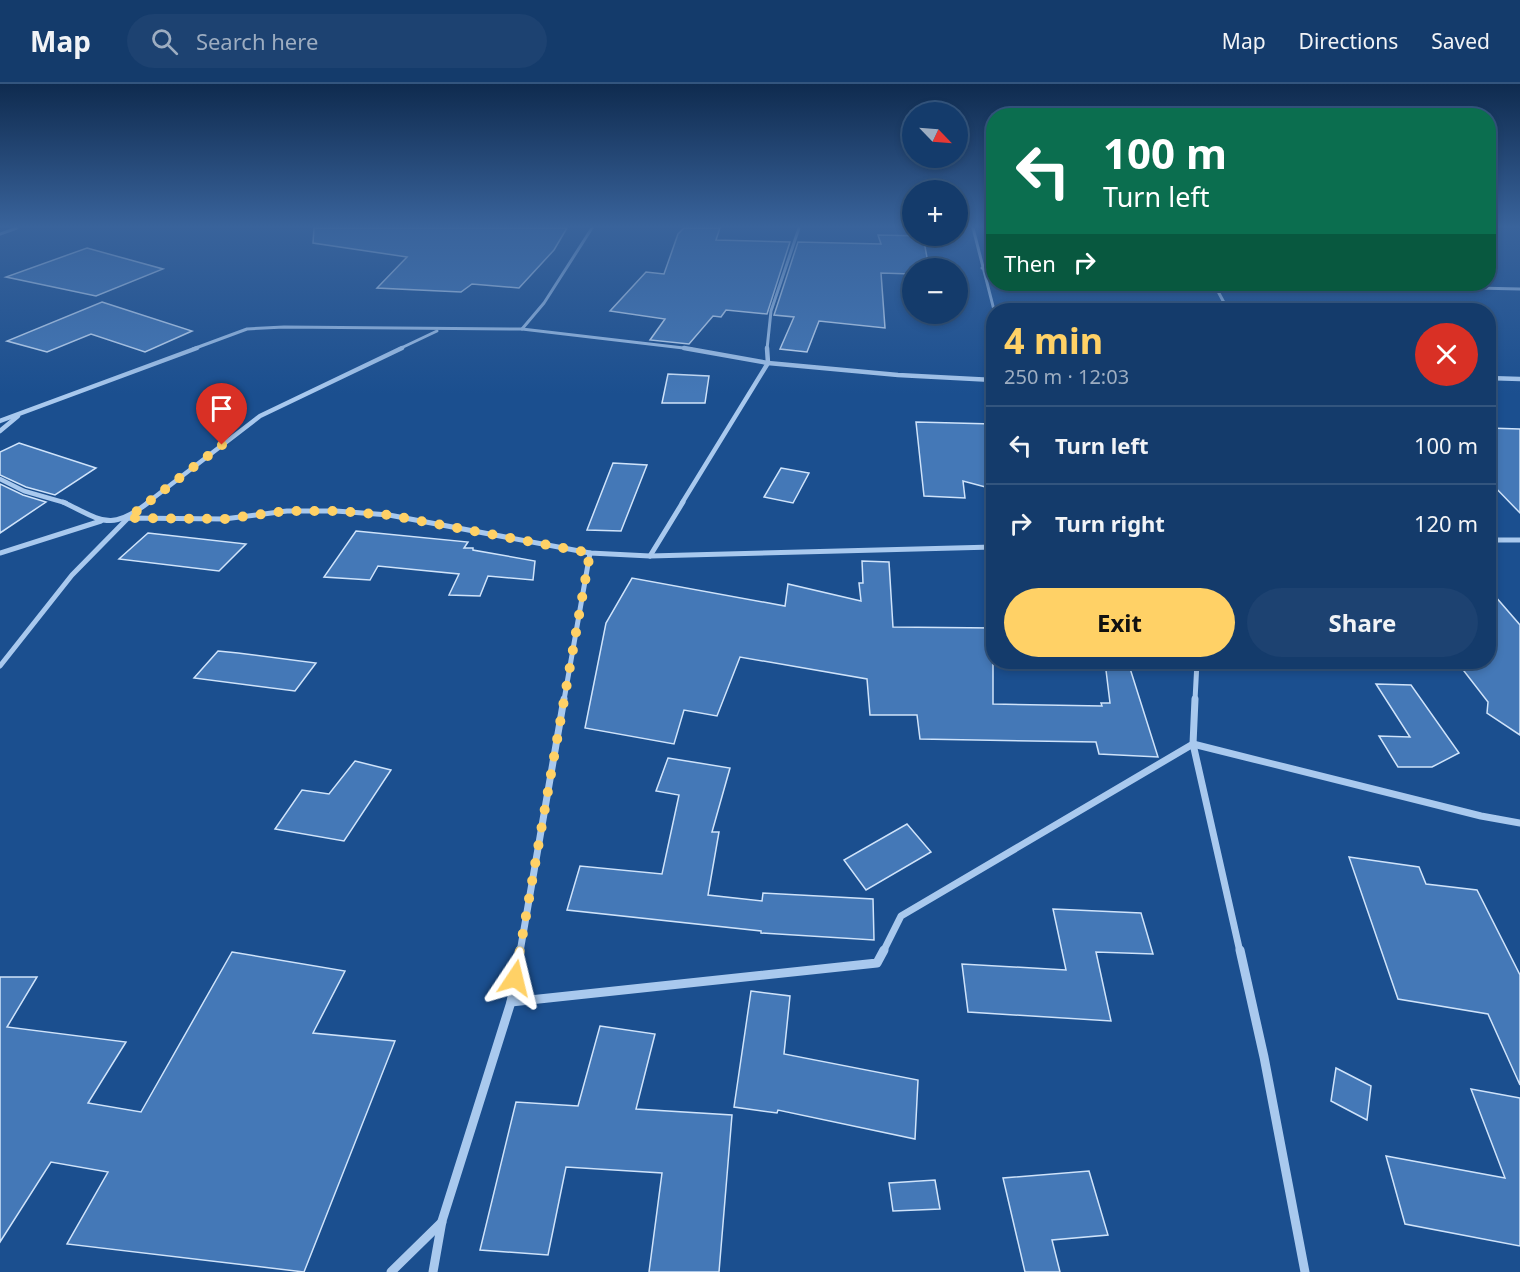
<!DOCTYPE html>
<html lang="en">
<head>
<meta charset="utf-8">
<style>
	:root { --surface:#143b6b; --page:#1d4271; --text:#f1f3f6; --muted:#9dadc1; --line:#33557e; --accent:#ffd166 }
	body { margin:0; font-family:"Noto Sans",sans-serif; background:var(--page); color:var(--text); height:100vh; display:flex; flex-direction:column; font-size:22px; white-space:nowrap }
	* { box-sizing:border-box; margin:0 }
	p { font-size:20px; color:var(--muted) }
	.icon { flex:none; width:33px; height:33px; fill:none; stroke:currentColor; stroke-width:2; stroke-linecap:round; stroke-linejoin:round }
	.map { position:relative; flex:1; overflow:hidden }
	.sheet { position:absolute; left:986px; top:219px; width:510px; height:366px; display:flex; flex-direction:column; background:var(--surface); border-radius:24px; box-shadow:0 3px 9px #0003,0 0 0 2px var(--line) }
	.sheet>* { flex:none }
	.hud { position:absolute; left:986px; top:24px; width:510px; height:183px; border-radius:24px; box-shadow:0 3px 9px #0003,0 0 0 2px var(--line); background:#0b6e4f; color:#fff; overflow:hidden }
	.needle { width:39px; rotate:115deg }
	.tools { position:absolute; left:902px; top:18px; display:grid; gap:12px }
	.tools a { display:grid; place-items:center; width:66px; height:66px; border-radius:50%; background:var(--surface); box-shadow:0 3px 9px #0003,0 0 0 2px var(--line); font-size:30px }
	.pin { position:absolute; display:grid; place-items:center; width:51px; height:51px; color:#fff; margin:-62px -26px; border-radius:50% 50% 50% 0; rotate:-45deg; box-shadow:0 0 6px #0007 }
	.pin .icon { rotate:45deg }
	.me { position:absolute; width:66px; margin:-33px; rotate:10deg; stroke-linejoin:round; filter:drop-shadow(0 0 4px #0008) }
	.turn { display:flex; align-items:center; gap:21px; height:126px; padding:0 18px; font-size:27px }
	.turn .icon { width:78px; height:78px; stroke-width:2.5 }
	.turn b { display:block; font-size:42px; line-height:51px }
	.then { display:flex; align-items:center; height:57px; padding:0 18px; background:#0003; gap:12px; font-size:22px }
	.round { display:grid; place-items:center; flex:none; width:63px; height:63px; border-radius:32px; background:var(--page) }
	.headline { display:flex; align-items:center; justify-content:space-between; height:102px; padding:0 18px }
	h1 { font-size:36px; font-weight:700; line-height:45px; color:var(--accent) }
	.action { display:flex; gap:12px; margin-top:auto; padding:12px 18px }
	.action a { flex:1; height:69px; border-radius:36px; background:var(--accent); color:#111; font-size:24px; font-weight:700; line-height:69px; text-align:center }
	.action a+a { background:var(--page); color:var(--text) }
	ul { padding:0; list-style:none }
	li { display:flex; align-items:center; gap:18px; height:78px; padding:0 18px; border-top:2px solid var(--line) }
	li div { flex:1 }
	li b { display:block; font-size:22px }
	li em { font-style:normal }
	header { display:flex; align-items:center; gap:36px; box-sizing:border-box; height:84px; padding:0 30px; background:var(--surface); border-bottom:2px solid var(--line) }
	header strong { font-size:28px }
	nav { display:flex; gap:33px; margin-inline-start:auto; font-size:21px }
	.search { width:420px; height:54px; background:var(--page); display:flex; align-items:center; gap:15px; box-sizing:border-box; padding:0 21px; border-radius:33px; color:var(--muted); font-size:22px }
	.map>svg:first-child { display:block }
	.building { fill:#4478b7; stroke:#cfe3fa; stroke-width:1.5 }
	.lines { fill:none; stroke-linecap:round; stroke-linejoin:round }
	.street-far4 { stroke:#a9c9ee; stroke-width:3 }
	.street-far3 { stroke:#a9c9ee; stroke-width:4.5 }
	.street-far2 { stroke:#a9c9ee; stroke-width:5 }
	.street-far1 { stroke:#a9c9ee; stroke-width:7 }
	.street { stroke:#a9c9ee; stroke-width:9 }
	.route { stroke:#ffd166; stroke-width:10; stroke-dasharray:0 18 }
</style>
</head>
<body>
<header>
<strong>Map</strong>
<div class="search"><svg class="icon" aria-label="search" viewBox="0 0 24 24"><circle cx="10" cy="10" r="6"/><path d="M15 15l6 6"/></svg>Search here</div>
<nav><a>Map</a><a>Directions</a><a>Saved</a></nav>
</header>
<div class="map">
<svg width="1520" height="1188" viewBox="0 0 1520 1188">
	<rect width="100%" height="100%" fill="#1b4f8f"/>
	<g class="building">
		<polygon points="314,144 567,144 554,166 519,204 472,200 461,208 377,204 407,173 313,159"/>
		<polygon points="684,144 720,144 716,156 790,158 767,230 726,226 721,233 713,232 689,260 650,256 665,235 610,227 646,188 664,190 678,150"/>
		<polygon points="878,151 923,152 929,184 912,184 912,190 881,189 885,244 819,237 807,268 780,265 794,233 774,231 775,228 798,158 881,160"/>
		<polygon points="87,164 163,185 96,212 6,193"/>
		<polygon points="102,218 192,247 145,268 91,250 47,268 7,257"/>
		<polygon points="668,290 709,292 705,319 662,319"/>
		<polygon points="916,338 993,340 993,405 963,397 965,414 924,412"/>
		<polygon points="1488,344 1520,345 1520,429 1488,396"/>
		<polygon points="19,359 96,384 55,411 26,403 0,391 0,368"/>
		<polygon points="613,379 647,381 621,447 587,446"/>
		<polygon points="781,384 809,389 793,419 764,413"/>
		<polygon points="0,400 23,411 46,418 0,449"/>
		<polygon points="356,447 468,458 464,464 473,464 473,466 535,477 533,496 488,492 480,512 449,511 459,490 378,482 370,496 324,493"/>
		<polygon points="148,449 246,460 219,487 119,475"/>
		<polygon points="862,477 889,478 893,543 993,544 993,620 1102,622 1101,619 1110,619 1105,578 1128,578 1158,673 1099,670 1096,658 920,655 917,631 870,631 867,595 740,573 717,632 684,626 674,660 585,644 606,539 632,494 785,522 788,500 861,517 859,499 863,499"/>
		<polygon points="1488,504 1520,541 1520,651 1487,629 1488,618 1457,578 1488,578"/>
		<polygon points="218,567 238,569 316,579 295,607 194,594"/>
		<polygon points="1376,600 1411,601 1459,669 1432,683 1398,683 1379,652 1410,653"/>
		<polygon points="668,674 730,684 712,748 719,748 708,811 762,817 763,809 873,815 874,856 761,849 761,847 567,826 580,782 662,790 679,711 656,707"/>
		<polygon points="355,677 391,686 344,757 275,745 302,706 329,710"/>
		<polygon points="907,740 931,768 866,806 844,776"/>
		<polygon points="1349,773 1419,783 1426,800 1477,806 1520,891 1520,1001 1488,930 1398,915"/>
		<polygon points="1053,825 1141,829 1153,870 1096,868 1111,937 968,928 962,880 1066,886"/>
		<polygon points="232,868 345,887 313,949 395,957 304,1188 67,1160 108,1088 51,1078 0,1158 0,893 37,893 7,943 126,958 88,1019 141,1028"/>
		<polygon points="751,907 790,912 784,970 918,996 915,1055 778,1026 777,1029 734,1023"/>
		<polygon points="600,942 655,950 636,1025 732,1031 719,1188 649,1188 662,1089 566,1083 548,1171 480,1166 516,1018 578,1022"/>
		<polygon points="1336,984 1371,1002 1367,1036 1331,1017"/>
		<polygon points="1471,1005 1520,1014 1520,1162 1405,1140 1386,1072 1505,1094"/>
		<polygon points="1089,1087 1108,1151 1052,1156 1060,1188 1025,1188 1003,1094"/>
		<polygon points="935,1096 940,1125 893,1127 889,1099"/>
	</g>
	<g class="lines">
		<g class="street-far4">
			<polyline points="973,144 994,226"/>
			<polyline points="0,150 17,144"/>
			<polyline points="982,184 993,184"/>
			<polyline points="1214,200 1228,226"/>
			<polyline points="1298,200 1520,205"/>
			<polyline points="522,245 544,219 592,144"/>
			<polyline points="193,265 247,245 284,243 522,245 692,265"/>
			<polyline points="399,265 437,247"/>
			<polyline points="767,265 771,227 799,144"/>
		</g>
		<g class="street-far3">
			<polyline points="684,264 768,279 898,291 993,296"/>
			<polyline points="1488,294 1520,295"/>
			<polyline points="0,337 197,264"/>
			<polyline points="0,347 18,332"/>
			<polyline points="0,395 24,407 66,419"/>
			<polyline points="147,419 260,332 402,264"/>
			<polyline points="682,419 768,279 767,264"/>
		</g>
		<g class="street-far2">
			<path d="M 63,418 C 103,437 110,448 149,418"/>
			<polyline points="1488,456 1520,456"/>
			<polyline points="0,469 101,437"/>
			<polyline points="650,472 683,418"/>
			<polyline points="0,582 72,491 128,434 224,435 287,427 336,427 389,431 590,469 650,472 993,463"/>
			<polyline points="564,616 590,469"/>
			<polyline points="1195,616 1197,578"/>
		</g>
		<g class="street-far1">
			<polyline points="1195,615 1193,660 1240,868"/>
			<polyline points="520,868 564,615"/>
			<polyline points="883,868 901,832 1193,660 1481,732 1520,739"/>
		</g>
		<g class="street">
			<polyline points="1240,866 1264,973 1305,1188"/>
			<polyline points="511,918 877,879 884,866"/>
			<polyline points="391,1188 442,1138"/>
			<polyline points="433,1188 442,1137 511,918 520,866"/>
		</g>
	</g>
	<linearGradient id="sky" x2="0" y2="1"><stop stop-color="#0f2b4f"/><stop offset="0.46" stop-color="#39639b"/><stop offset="1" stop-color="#39639b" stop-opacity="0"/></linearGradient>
	<rect width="1520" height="310" fill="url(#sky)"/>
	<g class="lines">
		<polyline class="route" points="222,361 128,434 224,435 287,427 336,427 389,431 590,469 515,894"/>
	</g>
</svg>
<div class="tools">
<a><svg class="needle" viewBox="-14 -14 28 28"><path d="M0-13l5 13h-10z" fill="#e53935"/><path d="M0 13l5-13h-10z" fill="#9dadc1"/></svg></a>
<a>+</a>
<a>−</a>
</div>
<div class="pin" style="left:222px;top:361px;background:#d93025"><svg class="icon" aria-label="arrive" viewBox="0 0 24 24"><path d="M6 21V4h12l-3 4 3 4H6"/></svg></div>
<svg class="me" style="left:515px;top:894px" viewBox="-20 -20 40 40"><path d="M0-17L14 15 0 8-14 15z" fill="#ffd166" stroke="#fff" stroke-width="4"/></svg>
<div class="hud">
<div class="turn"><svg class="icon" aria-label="left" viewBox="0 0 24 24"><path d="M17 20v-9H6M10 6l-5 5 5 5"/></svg><div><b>100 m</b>Turn left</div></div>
<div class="then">Then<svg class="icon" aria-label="right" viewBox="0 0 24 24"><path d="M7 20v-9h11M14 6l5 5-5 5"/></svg></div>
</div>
<section class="sheet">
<div class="headline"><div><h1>4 min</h1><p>250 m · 12:03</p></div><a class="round" style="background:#d93025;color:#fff"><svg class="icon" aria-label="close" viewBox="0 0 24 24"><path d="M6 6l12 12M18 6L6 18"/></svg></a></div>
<ul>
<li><svg class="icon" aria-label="left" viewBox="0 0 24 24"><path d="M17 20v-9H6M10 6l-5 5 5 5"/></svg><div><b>Turn left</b></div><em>100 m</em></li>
<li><svg class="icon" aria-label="right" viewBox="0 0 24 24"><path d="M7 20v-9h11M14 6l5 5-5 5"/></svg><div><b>Turn right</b></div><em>120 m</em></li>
</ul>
<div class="action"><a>Exit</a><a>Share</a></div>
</section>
</div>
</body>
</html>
